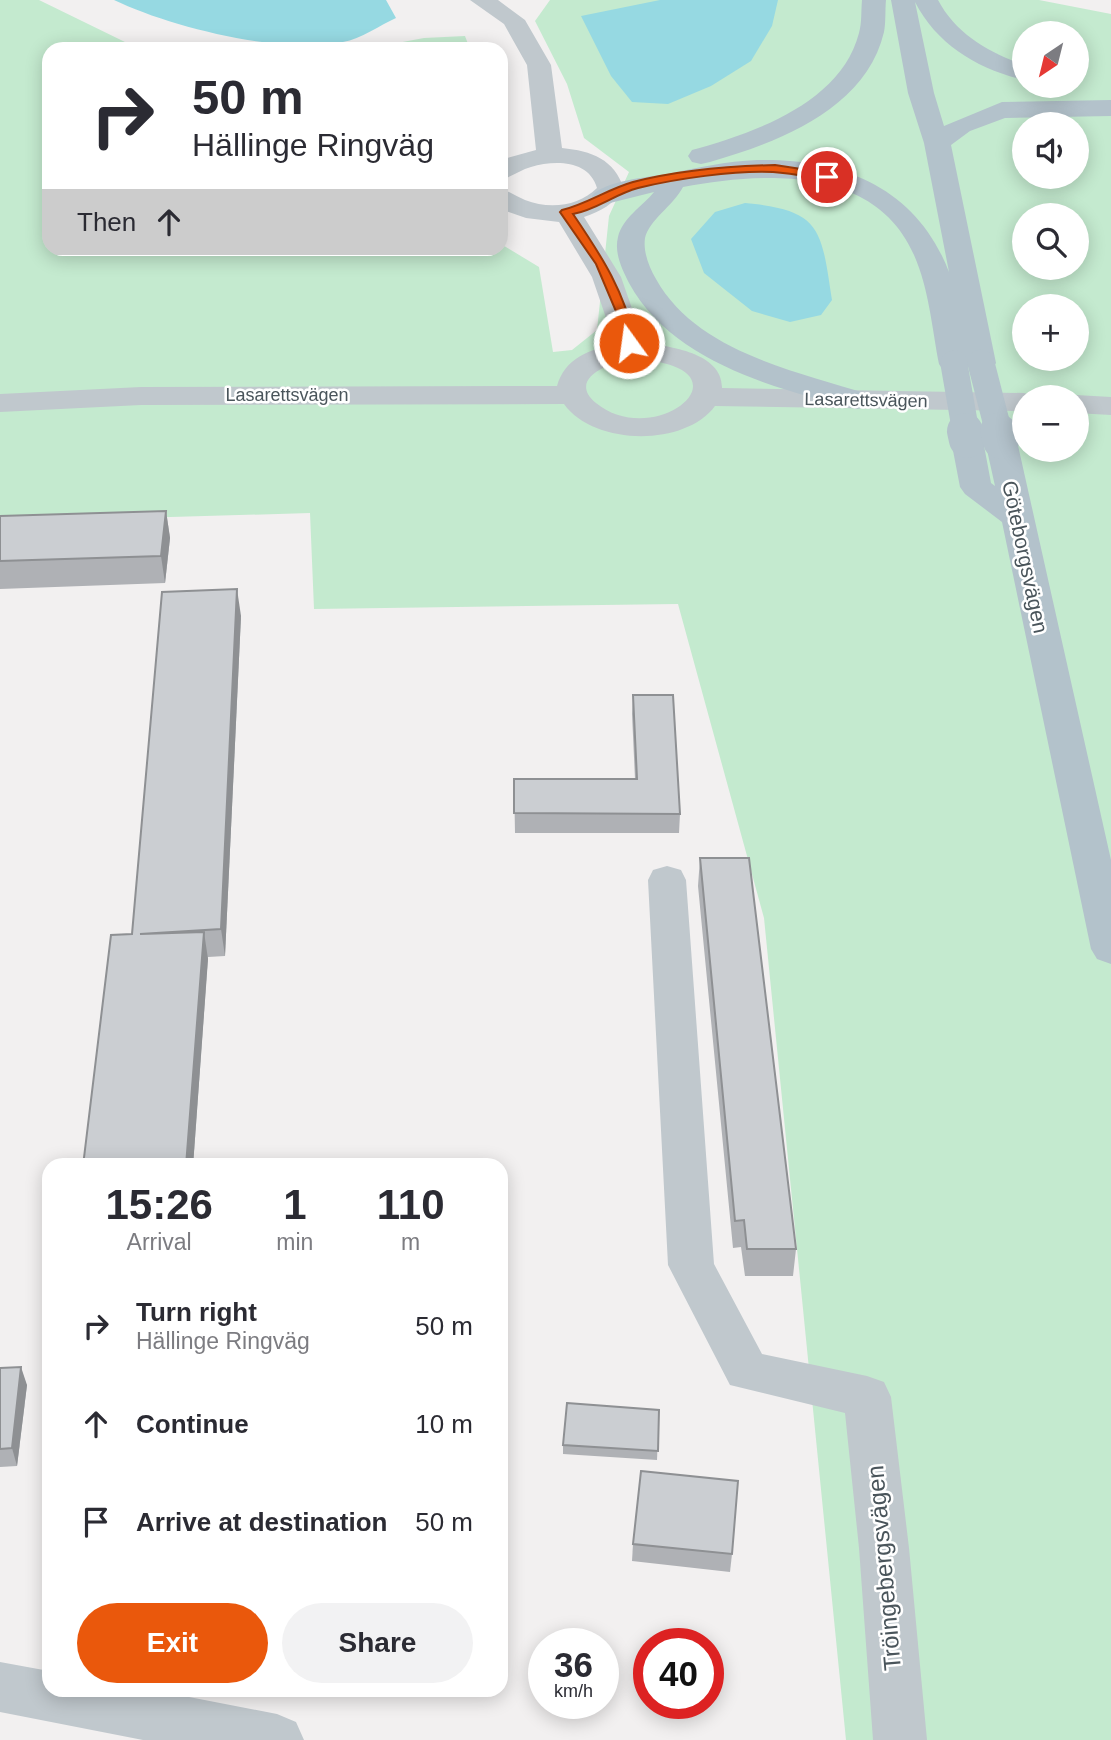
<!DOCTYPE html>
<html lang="en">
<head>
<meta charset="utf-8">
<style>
	:root { --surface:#fff; --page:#f2f2f3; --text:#2b2b33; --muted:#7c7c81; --accent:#ea580c }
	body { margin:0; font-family:Arial,sans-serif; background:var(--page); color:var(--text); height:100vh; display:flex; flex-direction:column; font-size:26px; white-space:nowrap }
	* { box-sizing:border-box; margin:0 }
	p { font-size:23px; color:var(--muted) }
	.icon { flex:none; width:38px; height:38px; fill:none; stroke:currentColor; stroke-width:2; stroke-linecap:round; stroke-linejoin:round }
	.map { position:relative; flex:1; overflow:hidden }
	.panel { position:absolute; left:42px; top:1158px; width:466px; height:539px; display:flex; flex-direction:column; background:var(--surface); border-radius:21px; box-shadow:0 4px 18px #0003 }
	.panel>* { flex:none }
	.guide { position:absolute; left:42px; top:42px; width:466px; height:214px; border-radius:21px; box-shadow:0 4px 18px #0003; background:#fff; color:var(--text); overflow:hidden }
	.needle { width:46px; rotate:215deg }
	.buttons { position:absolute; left:1012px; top:21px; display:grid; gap:14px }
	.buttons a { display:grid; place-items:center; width:77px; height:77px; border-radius:50%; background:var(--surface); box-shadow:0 4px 18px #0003; font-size:35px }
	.speed { position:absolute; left:528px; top:1628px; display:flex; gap:14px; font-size:35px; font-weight:700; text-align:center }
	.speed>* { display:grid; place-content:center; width:91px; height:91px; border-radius:50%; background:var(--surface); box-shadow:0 4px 18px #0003; line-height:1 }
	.speed small { font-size:18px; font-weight:400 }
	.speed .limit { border:10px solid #d22; background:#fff; color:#111 }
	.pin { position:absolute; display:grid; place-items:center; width:60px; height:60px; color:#fff; margin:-30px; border:4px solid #fff; border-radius:50%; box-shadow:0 2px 7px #0007 }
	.me { position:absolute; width:77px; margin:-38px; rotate:346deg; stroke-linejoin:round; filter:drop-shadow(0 0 5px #0008) }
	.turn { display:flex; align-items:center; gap:24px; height:147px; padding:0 35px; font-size:32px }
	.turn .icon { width:91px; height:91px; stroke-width:2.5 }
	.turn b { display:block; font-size:49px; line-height:60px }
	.then { display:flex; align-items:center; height:66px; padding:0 35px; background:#0003; gap:14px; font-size:26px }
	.eta { display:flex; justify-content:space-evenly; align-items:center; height:119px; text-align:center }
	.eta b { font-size:42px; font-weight:800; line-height:49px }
	.button { display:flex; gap:14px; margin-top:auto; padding:14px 35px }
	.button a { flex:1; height:80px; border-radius:42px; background:var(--accent); color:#fff; font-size:28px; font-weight:800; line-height:80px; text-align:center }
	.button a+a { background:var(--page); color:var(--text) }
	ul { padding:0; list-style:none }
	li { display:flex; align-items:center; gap:21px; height:98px; padding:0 35px }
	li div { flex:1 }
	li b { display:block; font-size:26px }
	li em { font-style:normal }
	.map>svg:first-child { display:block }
	.green { fill:#c4eacf; fill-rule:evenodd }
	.water { fill:#96d9e2 }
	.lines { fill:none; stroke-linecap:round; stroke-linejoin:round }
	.minor { fill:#c0c8cd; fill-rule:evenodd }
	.major { fill:#b3c2cb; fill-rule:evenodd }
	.major-bridge-far1 { stroke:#b3c2cb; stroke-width:27 }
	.major-bridge { stroke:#b3c2cb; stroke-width:36 }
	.wall { fill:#afb1b5 }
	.shaded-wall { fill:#8e9093 }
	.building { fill:#cbced2; stroke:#8e9093; stroke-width:2 }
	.route { fill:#ea580c; stroke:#983908; stroke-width:2 }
	.labels { text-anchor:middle; stroke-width:5; stroke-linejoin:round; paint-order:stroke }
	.far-street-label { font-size:18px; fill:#4a555b; stroke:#fff }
	.street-label { font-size:21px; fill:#4a555b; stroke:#fff }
	.near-street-label { font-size:24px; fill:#4a555b; stroke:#fff }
</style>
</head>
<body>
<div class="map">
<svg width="1111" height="1740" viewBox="0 0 1111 1740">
	<rect width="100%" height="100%" fill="#f2f0f0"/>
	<g class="green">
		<path d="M 0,0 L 39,0 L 125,42 L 164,49 L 49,49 L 49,248 L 500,248 L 501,244 L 539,267 L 553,352 L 572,350 L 597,330 L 609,216 L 629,172 L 584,138 L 567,84 L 535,21 L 550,0 L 1039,0 L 1111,14 L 1111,1740 L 846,1740 L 764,918 L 678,604 L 314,609 L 310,513 L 0,522 ZM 1024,33 L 1076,33 L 1076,86 L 1024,86 ZM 1024,124 L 1076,124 L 1076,177 L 1024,177 ZM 1024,215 L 1076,215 L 1076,268 L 1024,268 ZM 1024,306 L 1076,306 L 1076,359 L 1024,359 ZM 1024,397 L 1076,397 L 1076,450 L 1024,450 Z"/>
		<polygon points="465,36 470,49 365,49 424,38"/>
	</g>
	<g class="water">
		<path d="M 114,0 L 386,0 L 396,18 C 380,25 361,39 343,42 C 282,55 170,27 114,0 Z"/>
		<polygon points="660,0 778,0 772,26 751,61 711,86 668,104 632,102 611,76 581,16"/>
		<path d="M 745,203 C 822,210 821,229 832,300 L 821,315 L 790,322 L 752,311 L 704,273 L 691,239 L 715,212 Z"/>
	</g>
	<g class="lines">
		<g class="minor">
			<path d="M 470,0 L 498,0 L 525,20 L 551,65 L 562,148 C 592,151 614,159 624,189 C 614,204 601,211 584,217 L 621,277 L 644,343 C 669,346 723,353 722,388 L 1024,393 L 1036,397 L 1024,397 L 1024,411 L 715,406 C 685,447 594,446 564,404 L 141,405 L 0,412 L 0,394 L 141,387 L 557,386 C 565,358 589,350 615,344 L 592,277 L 559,222 L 526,218 L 500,209 L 500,189 C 510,191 517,197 525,200 C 550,210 579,206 597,188 C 589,160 555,160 531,167 C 520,170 512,177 500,180 L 500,160 L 536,150 L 527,65 L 504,24 ZM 631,359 C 641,360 653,360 663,363 C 740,381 651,448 596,403 C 566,378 612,362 631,359 Z"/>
			<polygon points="1076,395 1111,397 1111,415 1076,413 1076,397 1066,397"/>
			<polygon points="667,866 681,870 686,880 714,1264 762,1354 867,1376 884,1382 891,1397 909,1548 927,1740 873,1740 859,1548 845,1413 730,1385 668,1265 648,880 653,870"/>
			<polygon points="0,1662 49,1671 49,1690 153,1690 277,1714 296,1722 304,1740 143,1740 0,1712"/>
		</g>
		<g class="major">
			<path d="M 862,0 L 886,0 C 885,10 886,22 884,32 C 866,109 777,143 710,162 L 701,164 L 692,162 L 688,156 L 692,150 C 754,133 841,103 859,33 C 862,23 861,10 862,0 Z"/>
			<path d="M 891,0 L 938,0 C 956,34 988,52 1024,65 L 1024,80 C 978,69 937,45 915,2 L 934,93 L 944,126 L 1002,102 L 1111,100 L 1111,116 L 1005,118 L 970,131 L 951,145 L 996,363 L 992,369 L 981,372 L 970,369 L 968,366 L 965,370 L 954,373 L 943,370 L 939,364 C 932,328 929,289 914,255 C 875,165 763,172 683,187 C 674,205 649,220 645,238 C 643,252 649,267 656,279 C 696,351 794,371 868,394 L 872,400 L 868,406 L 857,409 C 776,389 672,362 629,283 C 622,269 614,253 618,237 C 623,217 642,207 654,192 L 606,204 L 596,202 L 592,196 C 603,181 649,177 667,174 C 696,168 727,161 757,160 C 843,158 917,188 949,272 L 924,143 L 908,93 Z"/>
			<polygon points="967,431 978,433 983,440 991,483 995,486 985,441 990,434 1001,432 1012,434 1017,441 1111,860 1111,964 1097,959 1091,949 1002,522 965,494 960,487 951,440 956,433"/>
		</g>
		<g class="major-bridge-far1">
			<polyline points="981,363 999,433"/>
			<polyline points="954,364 966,433"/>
		</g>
		<g class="major-bridge">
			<polyline points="965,431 967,440"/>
			<polyline points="998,431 1001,441"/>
		</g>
	</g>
	<g class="wall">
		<polygon points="166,511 170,538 165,583 0,589 0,516"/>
		<polygon points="241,616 225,956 208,957 193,1166 83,1166 132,934"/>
		<polygon points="633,695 680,814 679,833 515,833 514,779 635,779 632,714"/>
		<polygon points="700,858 796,1249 793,1276 745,1276 741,1247 733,1248 698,886"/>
		<polygon points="0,1368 27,1385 17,1466 0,1467"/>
		<polygon points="659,1410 657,1460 563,1454 563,1445"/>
		<polygon points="49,1481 49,1505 47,1505 44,1495"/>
		<polygon points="633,1544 732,1554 730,1572 632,1561"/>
	</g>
	<g class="shaded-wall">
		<polygon points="166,511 170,538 165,583 161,556"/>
		<polygon points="237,589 241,616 225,956 221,929"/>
		<polygon points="204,932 208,959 193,1166 186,1166"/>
		<polygon points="21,1367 27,1385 17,1466 12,1448"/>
	</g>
	<g class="building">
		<polygon points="166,511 161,556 0,561 0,516"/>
		<polygon points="237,589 221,929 140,934 204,932 186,1166 83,1166 111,935 132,934 162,592"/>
		<polygon points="633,695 673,695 680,814 514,813 514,779 637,779"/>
		<polygon points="700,858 749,858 796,1249 747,1249 744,1220 735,1221"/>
		<polygon points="21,1367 12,1448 0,1449 0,1368"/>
		<polygon points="567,1403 659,1410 658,1451 563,1445"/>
		<polygon points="641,1471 738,1481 732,1554 633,1544"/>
		<polygon points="49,1481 49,1496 44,1495"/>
	</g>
	<path class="route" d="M 775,165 L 827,173 L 832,177 L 827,180 C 809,177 791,173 773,172 C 736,170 674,179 638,188 C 615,194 596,210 573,214 C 603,258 624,291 636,343 L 625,346 L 618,316 L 596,264 L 560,212 L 562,210 C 587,204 608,189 633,182 C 676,171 730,166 775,165 Z"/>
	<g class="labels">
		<g class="far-street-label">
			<text x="287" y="401">Lasarettsvägen</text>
			<text transform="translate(866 400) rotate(1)" y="6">Lasarettsvägen</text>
		</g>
		<g class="street-label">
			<text transform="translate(1025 557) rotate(78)" y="7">Göteborgsvägen</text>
		</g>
		<g class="near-street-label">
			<text transform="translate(884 1568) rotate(-95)" y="8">Tröingebergsvägen</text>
		</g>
	</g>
</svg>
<div class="buttons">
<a><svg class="needle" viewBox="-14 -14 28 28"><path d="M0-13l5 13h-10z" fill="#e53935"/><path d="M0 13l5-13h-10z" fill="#7c7c81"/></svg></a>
<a><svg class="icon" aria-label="sound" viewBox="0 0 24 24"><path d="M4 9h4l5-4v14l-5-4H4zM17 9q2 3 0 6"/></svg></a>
<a><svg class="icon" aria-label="search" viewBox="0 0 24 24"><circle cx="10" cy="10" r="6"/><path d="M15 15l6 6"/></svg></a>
<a>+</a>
<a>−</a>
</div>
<div class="speed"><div>36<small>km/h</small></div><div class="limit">40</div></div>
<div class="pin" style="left:827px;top:177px;background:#d93025"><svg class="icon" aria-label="arrive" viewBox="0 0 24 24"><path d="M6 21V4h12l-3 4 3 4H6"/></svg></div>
<svg class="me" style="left:629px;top:343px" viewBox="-20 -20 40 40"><circle r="17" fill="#ea580c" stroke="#fff" stroke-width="3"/><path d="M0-11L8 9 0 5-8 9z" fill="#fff"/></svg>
<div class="guide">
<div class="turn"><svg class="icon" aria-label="right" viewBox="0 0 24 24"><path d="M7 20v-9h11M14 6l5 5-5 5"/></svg><div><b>50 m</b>Hällinge Ringväg</div></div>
<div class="then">Then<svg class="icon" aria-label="ahead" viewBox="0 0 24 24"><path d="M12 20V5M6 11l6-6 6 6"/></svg></div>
</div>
<section class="panel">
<div class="eta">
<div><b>15:26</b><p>Arrival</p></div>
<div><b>1</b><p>min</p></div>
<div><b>110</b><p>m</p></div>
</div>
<ul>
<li><svg class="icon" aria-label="right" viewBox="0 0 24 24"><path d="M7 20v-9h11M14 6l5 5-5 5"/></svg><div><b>Turn right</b><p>Hällinge Ringväg</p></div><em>50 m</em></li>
<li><svg class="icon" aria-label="ahead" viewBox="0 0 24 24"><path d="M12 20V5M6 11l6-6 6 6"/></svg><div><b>Continue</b></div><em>10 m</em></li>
<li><svg class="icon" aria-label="arrive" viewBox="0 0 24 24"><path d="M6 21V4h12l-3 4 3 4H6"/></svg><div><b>Arrive at destination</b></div><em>50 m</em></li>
</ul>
<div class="button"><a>Exit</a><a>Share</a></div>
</section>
</div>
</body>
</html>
